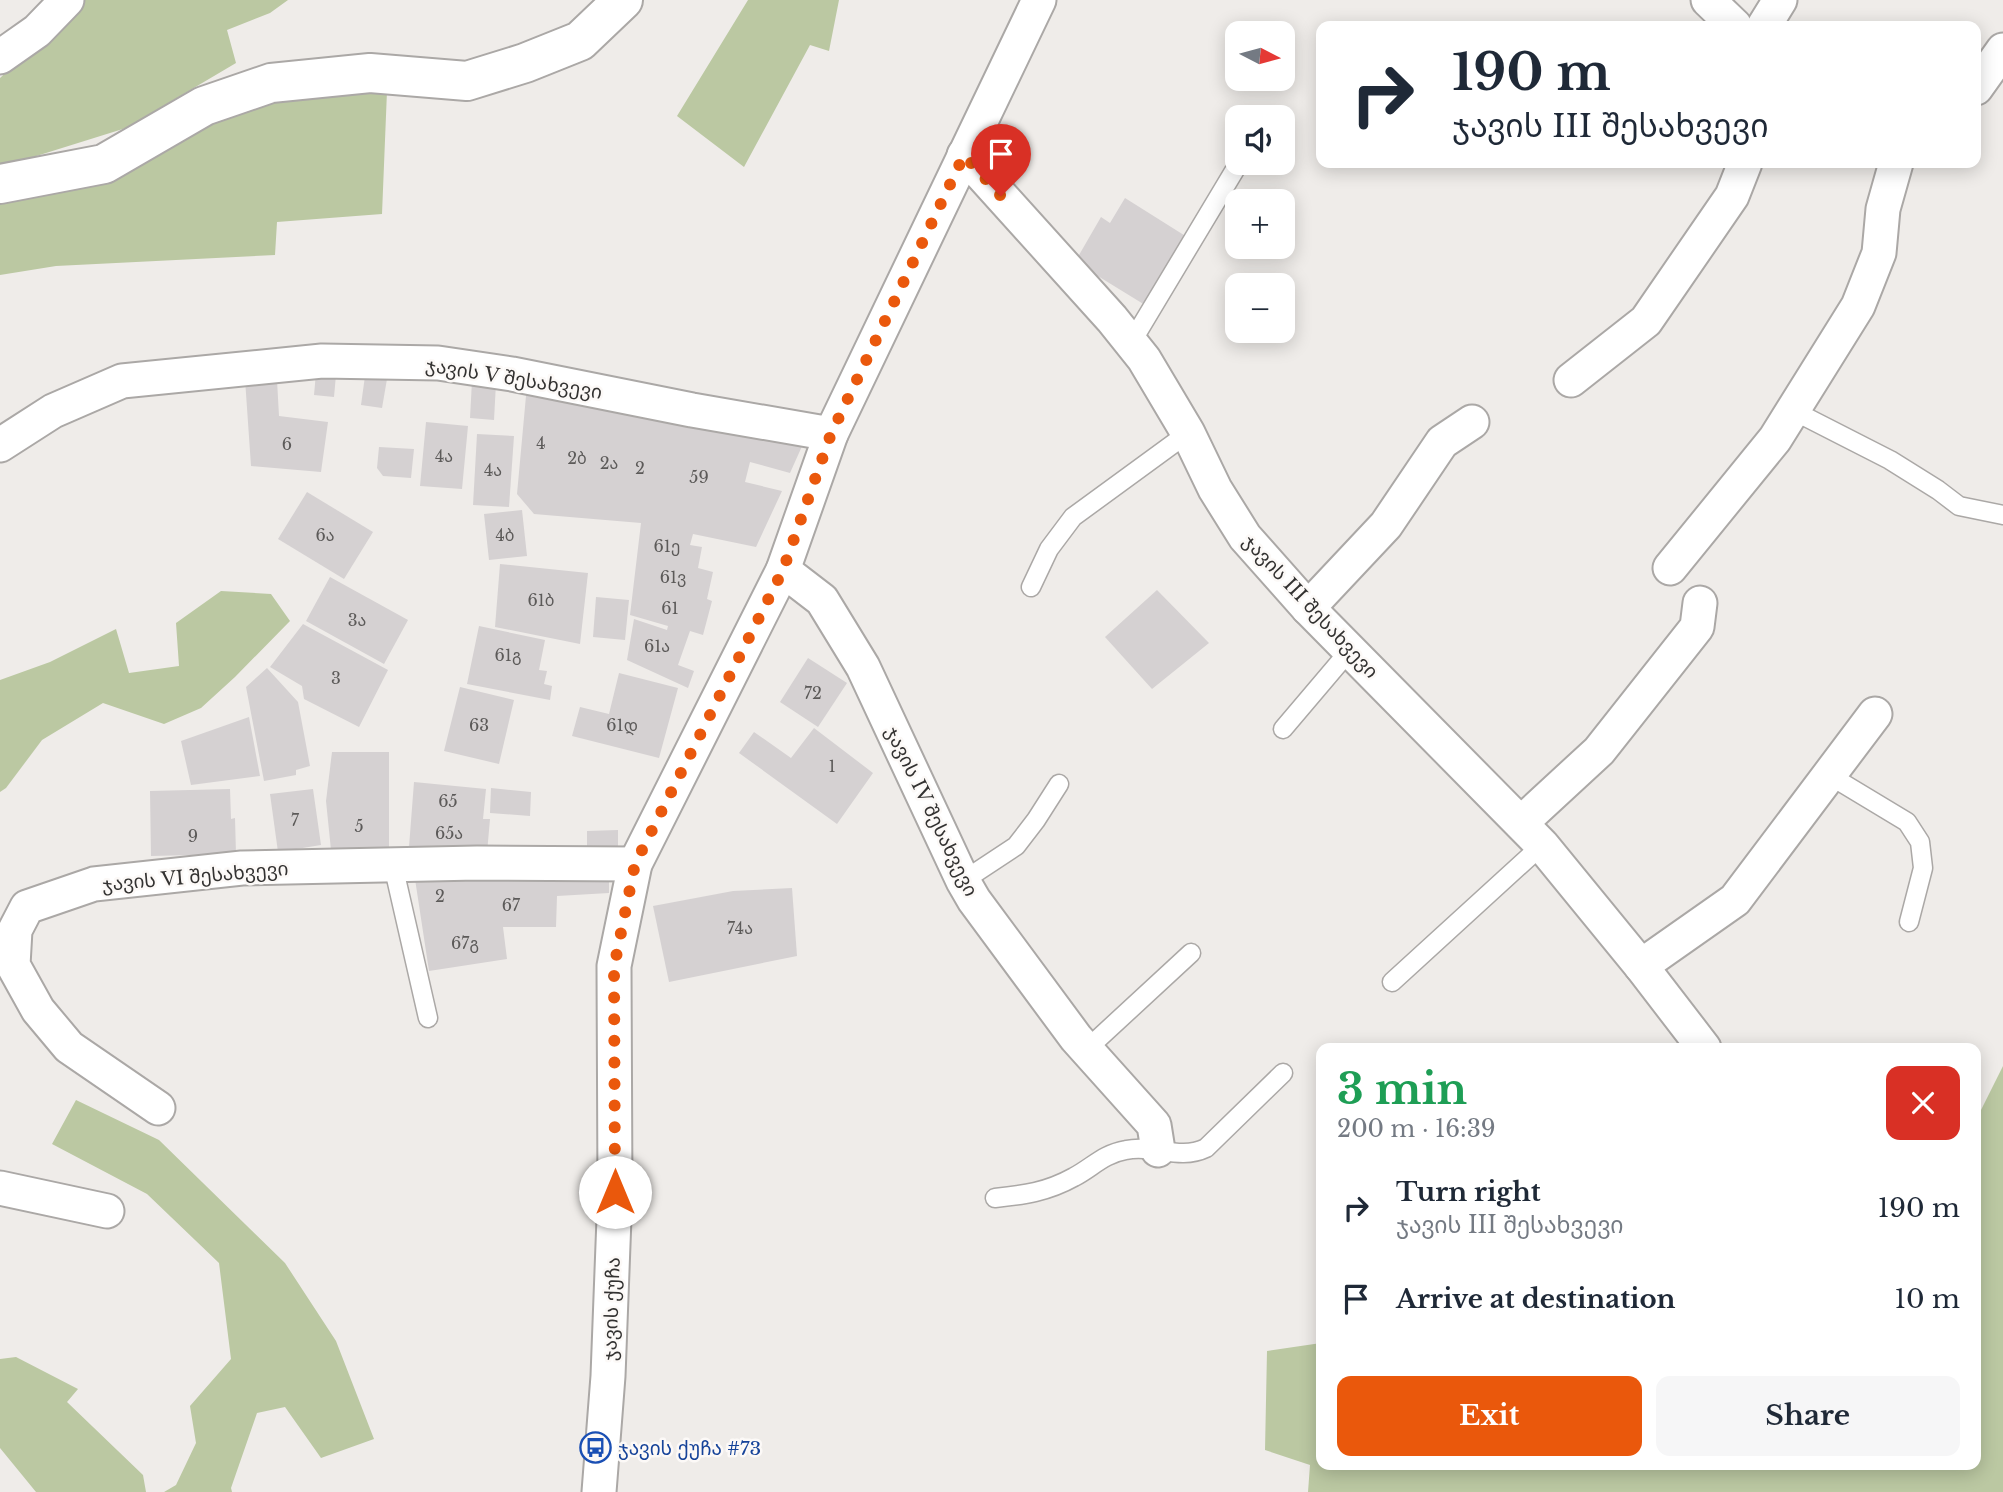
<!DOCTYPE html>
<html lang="en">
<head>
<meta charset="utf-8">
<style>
	:root { --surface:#fff; --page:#f6f6f7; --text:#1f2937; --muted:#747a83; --accent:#ea580c }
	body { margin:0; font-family:"Libre Baskerville","Noto Sans Georgian",serif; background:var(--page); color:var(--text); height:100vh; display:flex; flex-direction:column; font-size:26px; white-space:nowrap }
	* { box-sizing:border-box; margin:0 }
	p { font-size:23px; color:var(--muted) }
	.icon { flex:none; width:38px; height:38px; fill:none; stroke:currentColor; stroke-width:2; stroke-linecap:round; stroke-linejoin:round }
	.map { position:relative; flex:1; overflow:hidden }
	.drawer { position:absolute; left:1316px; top:1043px; width:665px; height:427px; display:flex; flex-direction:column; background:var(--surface); border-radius:14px; box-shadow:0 4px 18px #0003 }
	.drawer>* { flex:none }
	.hud { position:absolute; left:1316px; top:21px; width:665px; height:147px; border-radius:14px; box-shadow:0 4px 18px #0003; background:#fff; color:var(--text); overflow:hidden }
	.needle { width:46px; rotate:96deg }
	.controls { position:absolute; left:1225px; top:21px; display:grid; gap:14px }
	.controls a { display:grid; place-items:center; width:70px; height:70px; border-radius:14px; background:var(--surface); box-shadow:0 4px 18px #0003; font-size:35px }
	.pin { position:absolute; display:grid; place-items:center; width:60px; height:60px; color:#fff; margin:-72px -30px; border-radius:50% 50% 50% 0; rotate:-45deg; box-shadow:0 0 7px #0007 }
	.pin .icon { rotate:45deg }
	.me { position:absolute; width:77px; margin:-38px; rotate:0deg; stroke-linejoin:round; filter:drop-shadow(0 0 5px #0008) }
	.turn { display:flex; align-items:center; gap:24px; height:147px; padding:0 21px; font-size:32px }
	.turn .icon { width:91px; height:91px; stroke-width:2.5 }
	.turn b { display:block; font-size:49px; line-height:60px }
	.round { display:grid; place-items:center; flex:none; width:74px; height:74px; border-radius:14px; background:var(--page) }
	.overview { display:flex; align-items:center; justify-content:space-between; height:119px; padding:0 21px }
	h1 { font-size:42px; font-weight:800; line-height:52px; color:#1e9e55 }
	.action { display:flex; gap:14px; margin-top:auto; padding:14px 21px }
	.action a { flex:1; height:80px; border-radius:14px; background:var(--accent); color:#fff; font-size:28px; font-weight:800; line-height:80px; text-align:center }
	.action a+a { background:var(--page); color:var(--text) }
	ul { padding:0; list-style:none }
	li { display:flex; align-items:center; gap:21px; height:91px; padding:0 21px }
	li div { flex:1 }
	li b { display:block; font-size:26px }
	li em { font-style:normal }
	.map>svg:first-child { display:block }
	.green { fill:#bbc8a2 }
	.building { fill:#d5d1d2 }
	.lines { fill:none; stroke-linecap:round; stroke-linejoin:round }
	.lane-casing { stroke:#aba8a6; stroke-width:21 }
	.street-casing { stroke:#aba8a6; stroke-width:37 }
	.secondary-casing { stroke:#aba8a6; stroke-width:42 }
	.lane { stroke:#fff; stroke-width:18 }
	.street { stroke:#fff; stroke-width:33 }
	.secondary { stroke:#fff; stroke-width:38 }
	.route { stroke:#ea580c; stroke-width:12; stroke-dasharray:0 21.6 }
	.labels { text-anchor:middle; stroke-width:5; stroke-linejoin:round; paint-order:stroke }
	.number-label { font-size:16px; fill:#5c5a59 }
	.street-label { font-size:19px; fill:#333231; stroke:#fcf9f7 }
	.transit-label { font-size:19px; fill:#164399; stroke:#fcf9f7; text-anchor:start }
</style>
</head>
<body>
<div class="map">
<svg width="2003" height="1492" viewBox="0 0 2003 1492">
	<rect width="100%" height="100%" fill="#efece9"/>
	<g class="green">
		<polygon points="83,0 288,0 270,13 227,30 236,63 126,128 30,158 0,165 0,78"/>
		<polygon points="748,0 839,0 829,51 810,45 744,167 677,116"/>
		<polygon points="387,91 382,214 277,222 275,255 56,266 0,275 0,198 190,127 306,92"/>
		<polygon points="221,591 271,594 290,621 235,677 201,708 164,724 103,703 42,740 6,788 0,792 0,680 50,662 116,629 129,673 179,666 176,623"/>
		<polygon points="2003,1066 2003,1492 1308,1492 1310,1465 1265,1450 1267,1351 1321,1343 1321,1465 1976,1465 1976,1120"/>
		<polygon points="76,1100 159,1140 285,1263 336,1341 374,1439 321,1458 285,1407 257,1413 231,1488 232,1492 164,1492 176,1485 196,1443 190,1406 231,1359 219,1263 147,1194 52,1144"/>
		<polygon points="16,1357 78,1389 67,1402 143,1475 146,1492 36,1492 0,1448 0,1359"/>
	</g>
	<g class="building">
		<polygon points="1125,198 1187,237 1145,305 1075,262 1101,217 1110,223"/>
		<polygon points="316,373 336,375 334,397 314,395"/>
		<polygon points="365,376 387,379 382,408 361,405"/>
		<polygon points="245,379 277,380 279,416 328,422 321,472 251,466"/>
		<polygon points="472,381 496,383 494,420 470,418"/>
		<polygon points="527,385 803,444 790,473 750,462 745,482 782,491 756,547 693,534 690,545 702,547 698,568 713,572 707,599 712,601 703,635 690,631 678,665 694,671 688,688 627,660 634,619 667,630 668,626 630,615 641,523 534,514 517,494"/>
		<polygon points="426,422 468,426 462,489 420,486"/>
		<polygon points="477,434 514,436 509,507 473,505"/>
		<polygon points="379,447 414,449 411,478 383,476 377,468"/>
		<polygon points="307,492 373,532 344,579 278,539"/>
		<polygon points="522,510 527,556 489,560 484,514"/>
		<polygon points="500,564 588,573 580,644 495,627"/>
		<polygon points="330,577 408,620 384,664 306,621"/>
		<polygon points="1157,590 1209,643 1152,689 1105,637"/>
		<polygon points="596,597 629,600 625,640 593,637"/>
		<polygon points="303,624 388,670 359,727 304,699 302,686 270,667"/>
		<polygon points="479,626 545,640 539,670 547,671 544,684 552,686 550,700 467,684"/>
		<polygon points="808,658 847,683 818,727 780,702"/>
		<polygon points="267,668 298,702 310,766 296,770 296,775 264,781 246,687"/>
		<polygon points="619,673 678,688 659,758 572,736 580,707 609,714"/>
		<polygon points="460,687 514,700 499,764 444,751"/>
		<polygon points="249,717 260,776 191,785 181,741"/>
		<polygon points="814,728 873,773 837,824 739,753 754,732 791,758"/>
		<polygon points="332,752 389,752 389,851 331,850 326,801"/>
		<polygon points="414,782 486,789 483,819 490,819 487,853 409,847"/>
		<polygon points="491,788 531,792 530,816 490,813"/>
		<polygon points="230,789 231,819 235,818 236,854 151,856 150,791"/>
		<polygon points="313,789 321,845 278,852 270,794"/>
		<polygon points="618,830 618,851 587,851 587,831"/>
		<polygon points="609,867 609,893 557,896 556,927 503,927 507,959 429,971 415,879"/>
		<polygon points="792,888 797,956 669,982 653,906 733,891"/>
	</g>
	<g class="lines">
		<defs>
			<g id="lane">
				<polyline points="1131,343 1239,163"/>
				<polyline points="1792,410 1890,460 1938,490 1959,506 2003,515"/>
				<polyline points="1031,587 1049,549 1073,517 1188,433"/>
				<polyline points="1283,729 1350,650"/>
				<polyline points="1829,775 1907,822 1920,842 1923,868 1909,922"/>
				<polyline points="393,865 428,1018"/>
				<polyline points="963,881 1016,846 1036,820 1059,784"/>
				<polyline points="1392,982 1542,845"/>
				<polyline points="1086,1050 1191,953"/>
				<path d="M 995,1198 C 1024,1195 1047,1192 1074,1177 C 1093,1167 1103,1154 1126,1150 C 1154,1144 1179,1161 1206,1148 L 1283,1073"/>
			</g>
			<g id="street">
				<polyline points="1708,0 1735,26"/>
				<polyline points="1764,26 1780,0"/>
				<polyline points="0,57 37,31 67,0"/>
				<polyline points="1976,88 2003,50"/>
				<polyline points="964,155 1112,319 1144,359 1188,433 1215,489 1245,537 1308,608 1542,845 1641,966 1704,1048"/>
				<polyline points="1571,380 1646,321 1732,196 1745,163"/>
				<polyline points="0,445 53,411 122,381 322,361 438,363 512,374 692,410 831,434"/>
				<polyline points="1670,568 1775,439 1858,306 1879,253 1883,209 1896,163"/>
				<polyline points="783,570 822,600 863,667 963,881 974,900 1076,1038 1154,1125 1158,1150"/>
				<polyline points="1308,608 1386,525 1442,442 1472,422"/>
				<polyline points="1521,823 1599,751 1697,627 1700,603"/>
				<polyline points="1641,966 1735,900 1875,714"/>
				<polyline points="158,1108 69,1047 38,1010 13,965 15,930 27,907 94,884 242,868 477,863 635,864"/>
				<polyline points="0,1188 107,1211"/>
				<polyline points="599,1492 608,1376 615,1192 614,966 635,864 783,570 831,434 1039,0"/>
			</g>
			<polyline id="secondary" points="0,184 104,164 204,106 271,83 370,73 467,81 525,63 580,41 623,0"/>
		</defs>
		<use href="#lane" class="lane-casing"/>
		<use href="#street" class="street-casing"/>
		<use href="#secondary" class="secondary-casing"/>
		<use href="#lane" class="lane"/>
		<use href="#street" class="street"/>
		<use href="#secondary" class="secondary"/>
	</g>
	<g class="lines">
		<polyline class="route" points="615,1192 614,967 635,864 783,570 831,434 964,155 1001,196"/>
	</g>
	<defs>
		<symbol id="bus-ring" viewBox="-11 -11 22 22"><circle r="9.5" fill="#fcf9f7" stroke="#1a4fb4" stroke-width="1.5"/><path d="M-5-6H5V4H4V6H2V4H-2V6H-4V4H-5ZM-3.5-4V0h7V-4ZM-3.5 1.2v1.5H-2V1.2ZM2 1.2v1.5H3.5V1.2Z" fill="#1a4fb4"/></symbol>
	</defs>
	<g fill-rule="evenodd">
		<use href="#bus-ring" x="578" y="1430" width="35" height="35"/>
	</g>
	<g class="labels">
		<g class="number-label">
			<text x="541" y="449">4</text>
			<text x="287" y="450">6</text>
			<text x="444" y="462">4ა</text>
			<text x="577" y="464">2ბ</text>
			<text x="609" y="469">2ა</text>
			<text x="640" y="474">2</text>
			<text x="493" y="476">4ა</text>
			<text x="699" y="483">59</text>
			<text x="325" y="541">6ა</text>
			<text x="505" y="541">4ბ</text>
			<text x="667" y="552">61ე</text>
			<text x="673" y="583">61ვ</text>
			<text x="541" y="606">61ბ</text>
			<text x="670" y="614">61</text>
			<text x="357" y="626">3ა</text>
			<text x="657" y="652">61ა</text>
			<text x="508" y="661">61გ</text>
			<text x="336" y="684">3</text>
			<text x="813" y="699">72</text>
			<text x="479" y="731">63</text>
			<text x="622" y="731">61დ</text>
			<text x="832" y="772">1</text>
			<text x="448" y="807">65</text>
			<text x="295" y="826">7</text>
			<text x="359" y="832">5</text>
			<text x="449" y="839">65ა</text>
			<text x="193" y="842">9</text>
			<text x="440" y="902">2</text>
			<text x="511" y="911">67</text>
			<text x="740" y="934">74ა</text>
			<text x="465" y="949">67გ</text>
		</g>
		<g class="street-label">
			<text transform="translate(514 378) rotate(9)" y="7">ჯავის V შესახვევი</text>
			<text transform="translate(1311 606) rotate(47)" y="7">ჯავის III შესახვევი</text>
			<text transform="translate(932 811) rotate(64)" y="7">ჯავის IV შესახვევი</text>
			<text transform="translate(195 876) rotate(-5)" y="7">ჯავის VI შესახვევი</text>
			<text transform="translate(611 1309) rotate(-88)" y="7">ჯავის ქუჩა</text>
		</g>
		<g class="transit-label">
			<text x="618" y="1455">ჯავის ქუჩა #73</text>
		</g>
	</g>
</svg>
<div class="controls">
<a><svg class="needle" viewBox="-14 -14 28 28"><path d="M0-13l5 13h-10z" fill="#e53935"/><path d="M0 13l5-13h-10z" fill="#747a83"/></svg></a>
<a><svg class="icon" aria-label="sound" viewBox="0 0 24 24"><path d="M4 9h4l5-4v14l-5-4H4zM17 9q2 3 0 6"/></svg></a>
<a>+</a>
<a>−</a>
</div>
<div class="pin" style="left:1001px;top:196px;background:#d93025"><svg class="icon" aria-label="arrive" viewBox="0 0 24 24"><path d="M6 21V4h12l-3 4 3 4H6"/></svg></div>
<svg class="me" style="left:615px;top:1192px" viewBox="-20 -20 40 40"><circle r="19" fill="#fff"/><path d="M0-13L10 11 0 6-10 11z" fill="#ea580c"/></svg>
<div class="hud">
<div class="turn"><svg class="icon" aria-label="right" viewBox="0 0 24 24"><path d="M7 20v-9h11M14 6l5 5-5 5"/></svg><div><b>190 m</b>ჯავის III შესახვევი</div></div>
</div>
<section class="drawer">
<div class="overview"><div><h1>3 min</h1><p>200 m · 16:39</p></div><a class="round" style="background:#d93025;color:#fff"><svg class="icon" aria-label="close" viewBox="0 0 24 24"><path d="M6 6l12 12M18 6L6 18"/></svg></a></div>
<ul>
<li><svg class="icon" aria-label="right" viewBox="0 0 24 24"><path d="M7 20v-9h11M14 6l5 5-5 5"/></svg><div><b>Turn right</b><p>ჯავის III შესახვევი</p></div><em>190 m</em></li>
<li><svg class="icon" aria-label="arrive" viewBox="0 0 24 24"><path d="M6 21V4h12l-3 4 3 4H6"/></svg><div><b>Arrive at destination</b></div><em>10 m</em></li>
</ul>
<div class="action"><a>Exit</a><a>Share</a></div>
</section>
</div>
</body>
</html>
